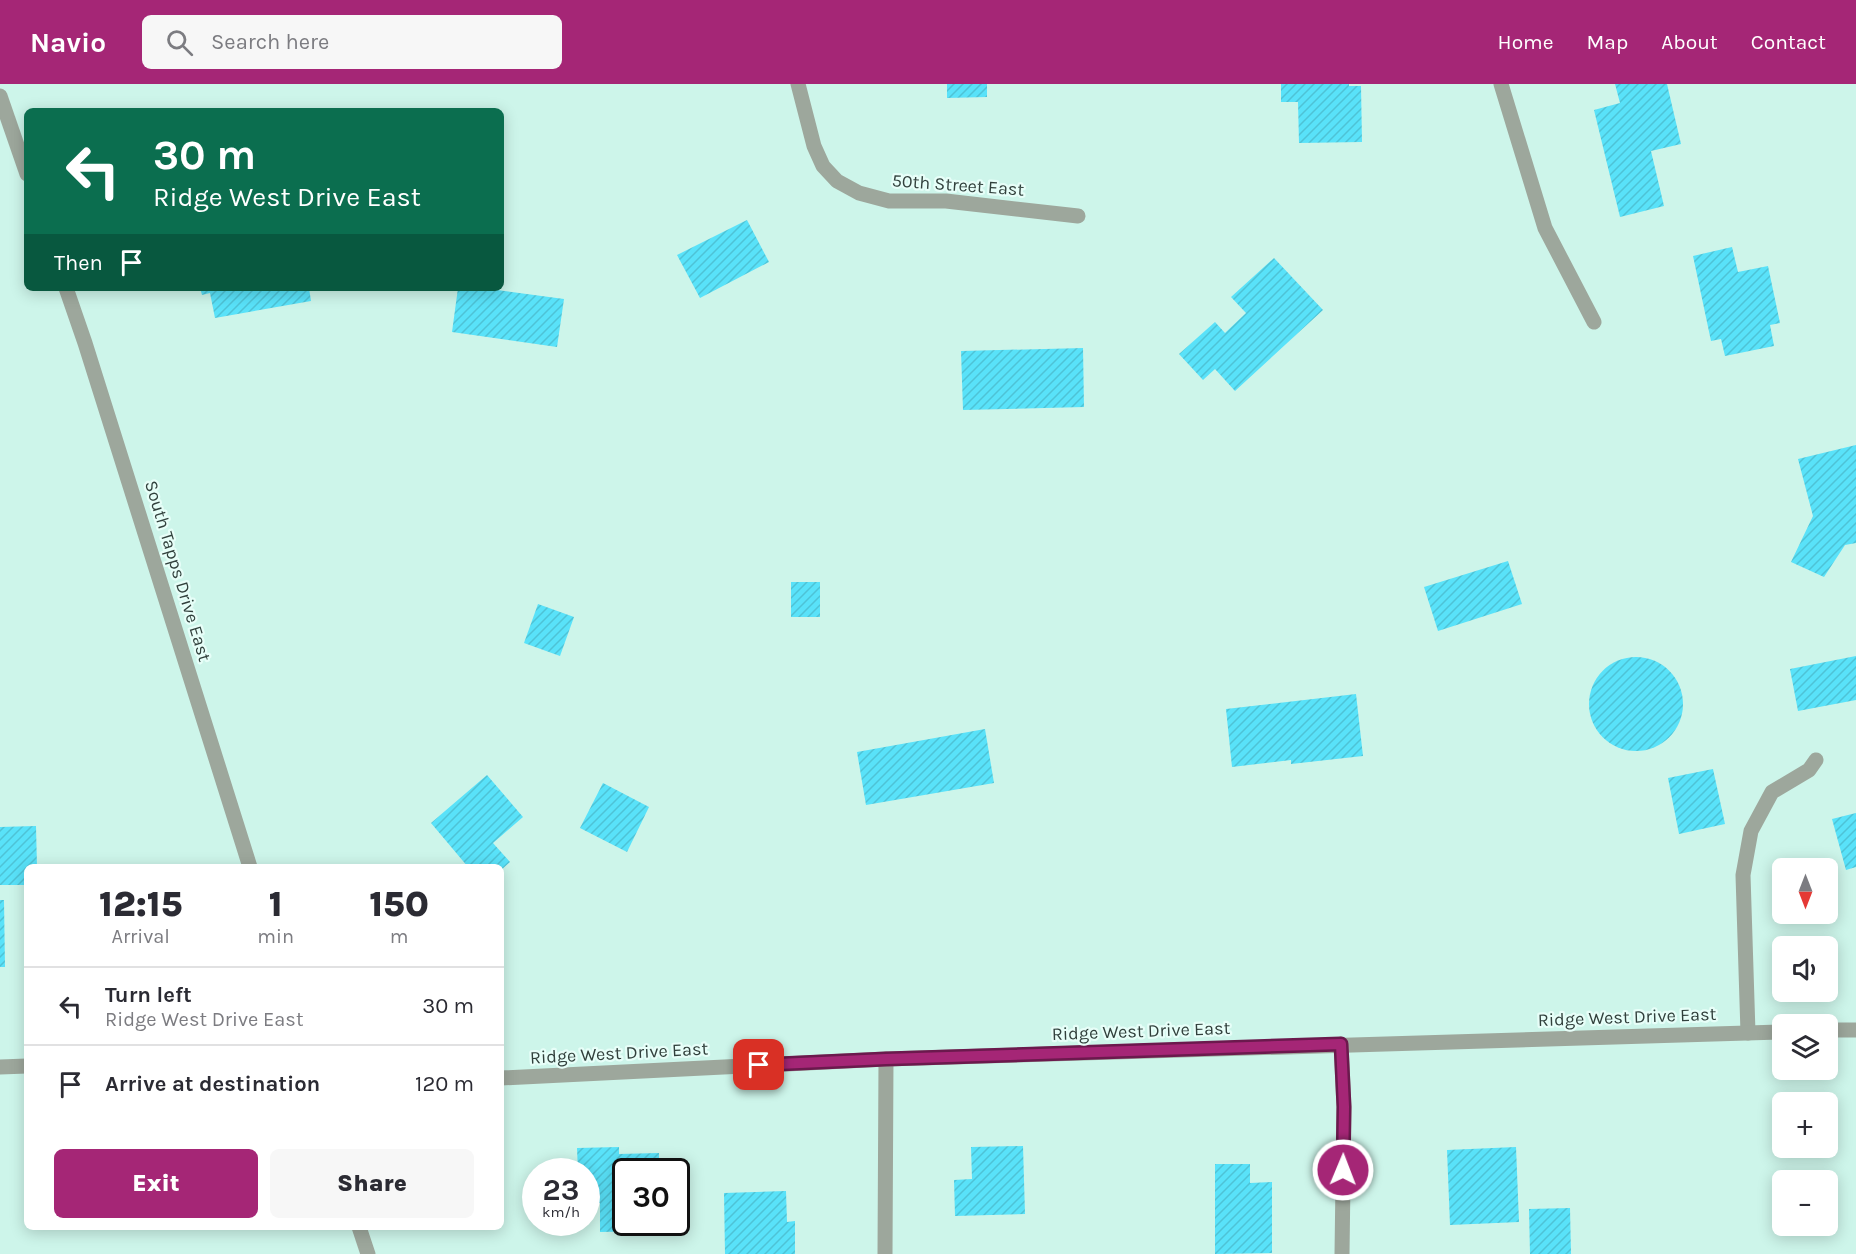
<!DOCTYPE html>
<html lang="en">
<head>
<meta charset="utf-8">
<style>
	:root { --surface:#fff; --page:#f7f7f7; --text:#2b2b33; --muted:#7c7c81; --line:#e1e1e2; --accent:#a52676 }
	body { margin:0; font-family:Karla,sans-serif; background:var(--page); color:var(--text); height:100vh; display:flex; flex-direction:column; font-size:22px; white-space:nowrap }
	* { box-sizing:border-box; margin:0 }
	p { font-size:20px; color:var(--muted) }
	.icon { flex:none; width:33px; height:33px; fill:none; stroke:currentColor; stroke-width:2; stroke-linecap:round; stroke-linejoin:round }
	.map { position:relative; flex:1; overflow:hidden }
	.sheet { position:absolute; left:24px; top:780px; width:480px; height:366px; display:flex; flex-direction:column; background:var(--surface); border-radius:9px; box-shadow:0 3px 15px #0003 }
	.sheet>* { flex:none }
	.top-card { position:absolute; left:24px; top:24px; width:480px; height:183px; border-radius:9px; box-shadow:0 3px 15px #0003; background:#0b6e4f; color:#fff; overflow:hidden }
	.needle { width:39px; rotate:180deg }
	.buttons { position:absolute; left:1772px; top:774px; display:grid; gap:12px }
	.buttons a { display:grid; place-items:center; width:66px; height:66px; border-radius:9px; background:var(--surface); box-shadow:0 3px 15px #0003; font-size:30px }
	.speed { position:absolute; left:522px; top:1074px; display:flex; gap:12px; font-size:30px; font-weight:700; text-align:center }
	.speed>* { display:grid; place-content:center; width:78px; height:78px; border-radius:50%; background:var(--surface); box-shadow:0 3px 15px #0003; line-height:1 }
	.speed small { font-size:15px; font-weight:400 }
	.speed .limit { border:3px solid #111; border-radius:9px; background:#fff; color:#111 }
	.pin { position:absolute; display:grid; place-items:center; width:51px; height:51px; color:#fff; margin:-26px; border-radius:12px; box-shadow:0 3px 9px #0006 }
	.me { position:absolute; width:66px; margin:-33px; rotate:1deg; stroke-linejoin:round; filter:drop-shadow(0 0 4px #0008) }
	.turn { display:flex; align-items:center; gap:21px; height:126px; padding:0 30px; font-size:27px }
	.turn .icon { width:78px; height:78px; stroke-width:2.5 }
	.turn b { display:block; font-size:42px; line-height:51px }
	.then { display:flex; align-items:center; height:57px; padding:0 30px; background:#0003; gap:12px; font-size:22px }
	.eta { display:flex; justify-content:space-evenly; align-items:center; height:102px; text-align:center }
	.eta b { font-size:36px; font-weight:800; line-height:42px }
	.action { display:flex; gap:12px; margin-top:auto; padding:12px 30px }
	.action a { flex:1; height:69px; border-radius:9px; background:var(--accent); color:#fff; font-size:24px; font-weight:800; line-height:69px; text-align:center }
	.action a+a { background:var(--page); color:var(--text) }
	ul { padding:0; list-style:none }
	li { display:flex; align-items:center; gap:18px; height:78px; padding:0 30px; border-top:2px solid var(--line) }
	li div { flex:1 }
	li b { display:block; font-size:22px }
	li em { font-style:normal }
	header { display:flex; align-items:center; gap:36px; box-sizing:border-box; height:84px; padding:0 30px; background:var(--accent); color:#fff }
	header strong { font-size:28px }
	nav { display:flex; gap:33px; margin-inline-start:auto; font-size:21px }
	.search { width:420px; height:54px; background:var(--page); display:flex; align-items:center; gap:15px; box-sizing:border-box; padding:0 21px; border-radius:9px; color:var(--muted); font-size:22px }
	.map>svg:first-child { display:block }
	.building { fill:url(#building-hatch) }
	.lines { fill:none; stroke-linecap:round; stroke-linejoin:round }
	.service { stroke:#9da79c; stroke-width:15 }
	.minor { stroke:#9da79c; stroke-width:15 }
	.tertiary { stroke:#9da79c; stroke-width:15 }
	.route-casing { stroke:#6b194d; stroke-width:15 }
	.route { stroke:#a52676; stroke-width:10 }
	.labels { text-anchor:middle; stroke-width:4.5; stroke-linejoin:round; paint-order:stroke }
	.street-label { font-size:18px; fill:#31403c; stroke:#e7fef8 }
</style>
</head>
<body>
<header>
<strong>Navio</strong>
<div class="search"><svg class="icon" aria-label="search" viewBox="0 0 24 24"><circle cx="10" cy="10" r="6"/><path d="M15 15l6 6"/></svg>Search here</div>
<nav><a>Home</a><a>Map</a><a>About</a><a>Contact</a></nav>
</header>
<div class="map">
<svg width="1856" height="1170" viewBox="0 0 1856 1170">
	<defs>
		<pattern id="building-hatch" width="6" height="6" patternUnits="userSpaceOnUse" patternTransform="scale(1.5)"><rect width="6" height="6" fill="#59e2f9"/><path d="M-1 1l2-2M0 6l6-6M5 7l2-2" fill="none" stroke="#4ec3d6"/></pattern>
	</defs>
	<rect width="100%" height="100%" fill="#cdf5ea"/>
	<g class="building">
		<polygon points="947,0 987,0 987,13 947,14"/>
		<polygon points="1281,0 1349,0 1349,2 1361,2 1362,58 1299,59 1298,18 1281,18"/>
		<polygon points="1615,0 1667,0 1681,60 1651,67 1664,122 1620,133 1594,26 1620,19"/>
		<polygon points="747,136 769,178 700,214 677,171"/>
		<polygon points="1732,163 1738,188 1768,182 1780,239 1770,241 1774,262 1725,272 1721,255 1711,257 1693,172"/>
		<polygon points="1274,174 1323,226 1235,307 1215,285 1203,296 1179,270 1215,238 1225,249 1246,229 1231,213"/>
		<polygon points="200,204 309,204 311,217 215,234 210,209 202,211"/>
		<polygon points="458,204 483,204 564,215 557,263 452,248"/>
		<polygon points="1083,264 1084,323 963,326 961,267"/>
		<polygon points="1856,361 1856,459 1845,461 1824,493 1791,478 1813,432 1798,375"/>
		<polygon points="1508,477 1522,520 1438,547 1424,503"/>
		<rect x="791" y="498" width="29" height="35"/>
		<polygon points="538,520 574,533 560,572 524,559"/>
		<polygon points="1856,572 1856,616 1798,627 1790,585"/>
		<circle cx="1636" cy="620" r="47"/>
		<polygon points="1356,610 1363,672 1291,680 1291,676 1232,683 1226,625"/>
		<polygon points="985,645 994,699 866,721 857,668"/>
		<polygon points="1713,685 1725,740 1679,750 1668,694"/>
		<polygon points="487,691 523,733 493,759 510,778 501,786 501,783 468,783 431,739"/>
		<polygon points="603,699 649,723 627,768 580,744"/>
		<polygon points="1856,729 1856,783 1846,786 1832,735"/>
		<polygon points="36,742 37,783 27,783 27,801 0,801 0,743"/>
		<polygon points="0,816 4,816 5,883 0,883"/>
		<polygon points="1023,1062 1025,1130 955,1132 954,1096 972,1095 971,1063"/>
		<polygon points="619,1063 619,1070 659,1069 659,1082 669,1082 669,1088 626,1088 626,1138 655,1138 655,1147 600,1148 600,1119 586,1119 586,1088 578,1088 577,1064"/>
		<polygon points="1516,1063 1519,1138 1450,1141 1447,1066"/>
		<polygon points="1215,1080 1250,1080 1250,1099 1272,1098 1272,1169 1215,1170"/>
		<polygon points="786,1107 787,1138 795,1137 795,1170 725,1170 724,1109"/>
		<polygon points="1570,1124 1571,1170 1530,1170 1529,1125"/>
	</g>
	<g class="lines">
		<polyline class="service" points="1748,949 1743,791 1751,747 1772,708 1809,686 1816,676"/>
		<g class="minor">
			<polyline points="798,0 814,62 823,82 837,97 859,109 889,117 946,117 1078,132"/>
			<polyline points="1501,0 1545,144 1594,238"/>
			<polyline points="1827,946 1856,946"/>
			<polyline points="1341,960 1344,1023 1342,1170"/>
			<polyline points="0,983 27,982"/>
			<polyline points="501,994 886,975 1782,948"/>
			<polyline points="885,1170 886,975"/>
		</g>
		<g class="tertiary">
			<polyline points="0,12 27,90"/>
			<polyline points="66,204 85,259 250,783"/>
			<polyline points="359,1143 368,1170"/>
		</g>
	</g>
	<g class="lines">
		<defs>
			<polyline id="route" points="759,981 886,975 1341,960 1344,1023 1343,1086"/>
		</defs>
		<use href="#route" class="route-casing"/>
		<use href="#route" class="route"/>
	</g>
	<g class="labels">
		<g class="street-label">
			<text transform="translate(958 101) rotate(4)" y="6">50th Street East</text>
			<text transform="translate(178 487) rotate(73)" y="6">South Tapps Drive East</text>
			<text transform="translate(1627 933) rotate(-2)" y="6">Ridge West Drive East</text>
			<text transform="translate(1141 947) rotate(-2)" y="6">Ridge West Drive East</text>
			<text transform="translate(619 969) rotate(-3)" y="6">Ridge West Drive East</text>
		</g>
	</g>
</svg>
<div class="buttons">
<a><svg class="needle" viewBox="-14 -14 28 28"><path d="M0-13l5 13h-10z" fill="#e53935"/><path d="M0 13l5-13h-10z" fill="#7c7c81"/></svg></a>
<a><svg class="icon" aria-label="sound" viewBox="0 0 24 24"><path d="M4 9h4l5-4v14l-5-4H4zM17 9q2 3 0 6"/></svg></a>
<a><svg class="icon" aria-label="layers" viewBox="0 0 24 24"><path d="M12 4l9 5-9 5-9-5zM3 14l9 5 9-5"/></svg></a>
<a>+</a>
<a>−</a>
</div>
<div class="speed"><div>23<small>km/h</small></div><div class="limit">30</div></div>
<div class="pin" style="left:759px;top:981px;background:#d93025"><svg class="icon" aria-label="arrive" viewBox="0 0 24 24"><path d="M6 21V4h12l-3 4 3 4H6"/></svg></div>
<svg class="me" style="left:1343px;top:1086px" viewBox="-20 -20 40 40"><circle r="17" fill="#a52676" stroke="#fff" stroke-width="3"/><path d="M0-11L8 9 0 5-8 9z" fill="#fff"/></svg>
<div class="top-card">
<div class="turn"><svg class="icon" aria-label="left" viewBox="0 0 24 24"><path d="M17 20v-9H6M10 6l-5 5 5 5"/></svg><div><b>30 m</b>Ridge West Drive East</div></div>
<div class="then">Then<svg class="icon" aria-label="arrive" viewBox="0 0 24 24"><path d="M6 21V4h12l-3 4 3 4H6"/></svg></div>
</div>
<section class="sheet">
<div class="eta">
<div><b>12:15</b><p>Arrival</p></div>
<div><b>1</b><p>min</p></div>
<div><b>150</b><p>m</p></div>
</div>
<ul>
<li><svg class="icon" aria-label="left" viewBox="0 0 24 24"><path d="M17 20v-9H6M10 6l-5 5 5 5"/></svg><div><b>Turn left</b><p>Ridge West Drive East</p></div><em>30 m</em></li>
<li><svg class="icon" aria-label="arrive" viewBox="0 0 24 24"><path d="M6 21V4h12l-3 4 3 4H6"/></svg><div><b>Arrive at destination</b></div><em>120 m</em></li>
</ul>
<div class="action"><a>Exit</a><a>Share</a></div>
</section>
</div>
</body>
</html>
